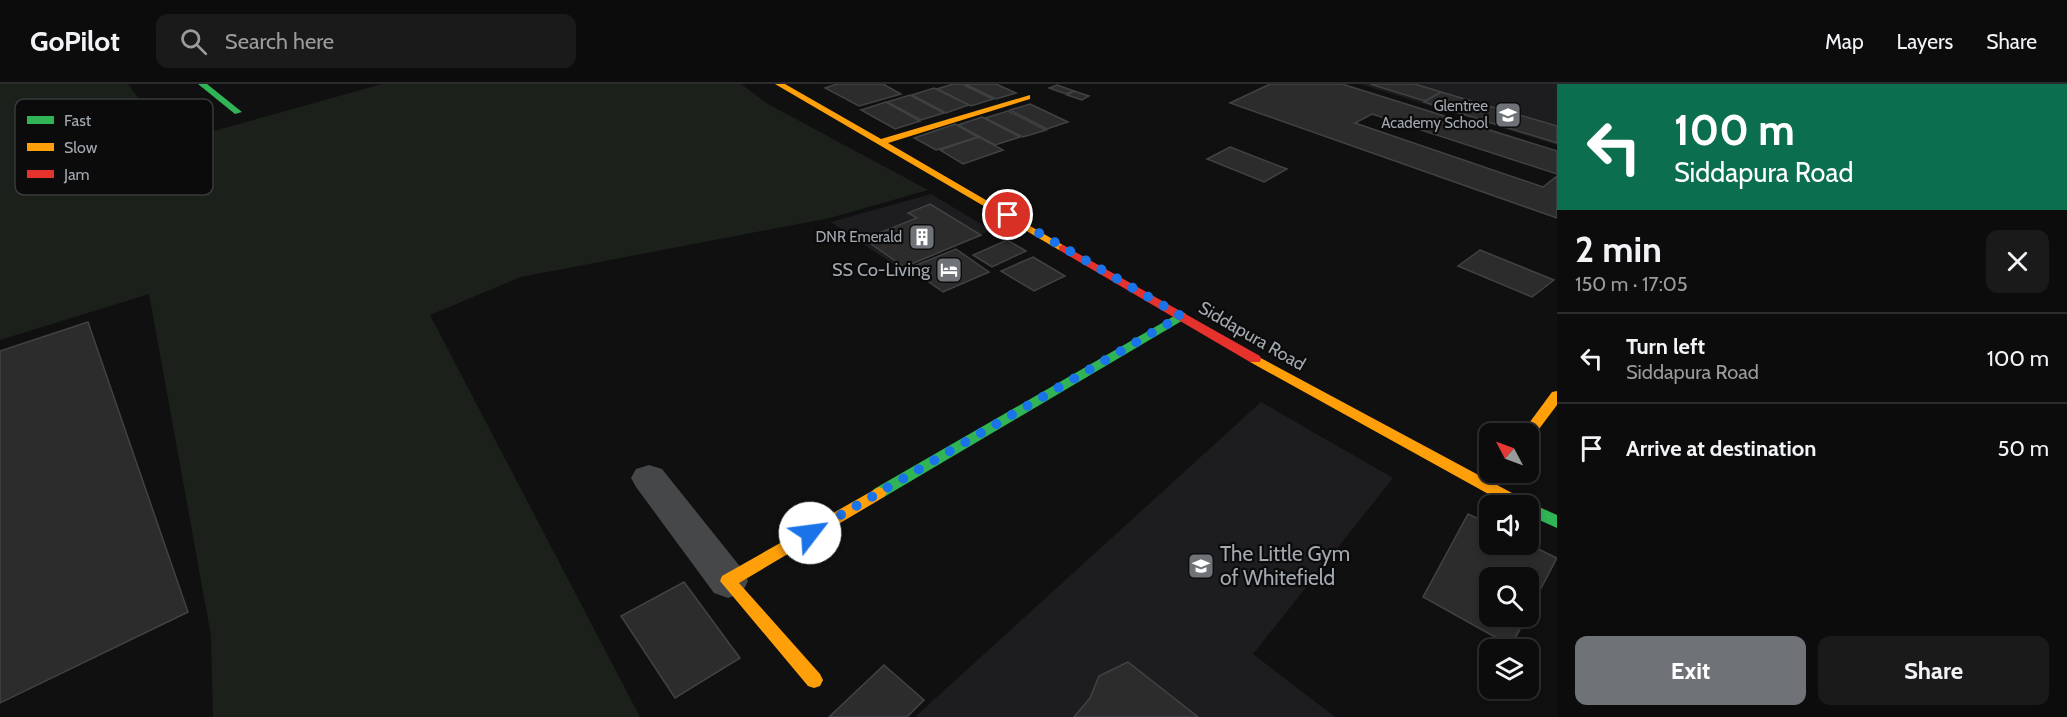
<!DOCTYPE html>
<html lang="en">
<head>
<meta charset="utf-8">
<style>
	:root { --surface:#0c0c0d; --page:#1a1a1b; --text:#f1f3f6; --muted:#9a9b9d; --line:#2c2c2e; --accent:#6f7378 }
	body { margin:0; font-family:Cabin,sans-serif; background:var(--page); color:var(--text); height:100vh; display:flex; flex-direction:column; font-size:22px; white-space:nowrap }
	* { box-sizing:border-box; margin:0 }
	p { font-size:20px; color:var(--muted) }
	.icon { flex:none; width:33px; height:33px; fill:none; stroke:currentColor; stroke-width:2; stroke-linecap:round; stroke-linejoin:round }
	.map { position:relative; flex:1; overflow:hidden }
	.side { display:flex; flex-direction:column; background:var(--surface); width:510px }
	.side>* { flex:none }
	.hud { background:#0b6e4f; color:#fff; overflow:hidden }
	.needle { width:39px; rotate:311deg }
	.buttons { position:absolute; left:1479px; top:339px; display:grid; gap:12px }
	.buttons a { display:grid; place-items:center; width:60px; height:60px; border-radius:12px; background:var(--surface); box-shadow:0 3px 9px #0003,0 0 0 2px var(--line); font-size:30px }
	.pin { position:absolute; display:grid; place-items:center; width:51px; height:51px; color:#fff; margin:-26px; border:3px solid #fff; border-radius:50%; box-shadow:0 2px 6px #0007 }
	.me { position:absolute; width:66px; margin:-33px; rotate:60deg; stroke-linejoin:round; filter:drop-shadow(0 0 4px #0008) }
	.turn { display:flex; align-items:center; gap:21px; height:126px; padding:0 18px; font-size:27px }
	.turn .icon { width:78px; height:78px; stroke-width:2.5 }
	.turn b { display:block; font-size:42px; line-height:51px }
	.round { display:grid; place-items:center; flex:none; width:63px; height:63px; border-radius:12px; background:var(--page) }
	.summary { display:flex; align-items:center; justify-content:space-between; height:102px; padding:0 18px }
	h1 { font-size:36px; font-weight:700; line-height:45px }
	.action { display:flex; gap:12px; margin-top:auto; padding:12px 18px }
	.action a { flex:1; height:69px; border-radius:12px; background:var(--accent); color:#fff; font-size:24px; font-weight:700; line-height:69px; text-align:center }
	.action a+a { background:var(--page); color:var(--text) }
	ul { padding:0; list-style:none }
	li { display:flex; align-items:center; gap:18px; height:90px; padding:0 18px; border-top:2px solid var(--line) }
	li div { flex:1 }
	li b { display:block; font-size:22px }
	li em { font-style:normal }
	header { display:flex; align-items:center; gap:36px; box-sizing:border-box; height:84px; padding:0 30px; background:var(--surface); border-bottom:2px solid var(--line) }
	header strong { font-size:28px }
	nav { display:flex; gap:33px; margin-inline-start:auto; font-size:21px }
	.search { width:420px; height:54px; background:var(--page); display:flex; align-items:center; gap:15px; box-sizing:border-box; padding:0 21px; border-radius:12px; color:var(--muted); font-size:22px }
	main { display:flex; flex:1; min-height:0 }
	.map>svg:first-child { display:block }
	.built { fill:#1d1d1f }
	.green { fill:#1b201b }
	.building { fill:#2c2c2d; stroke:#404244; stroke-width:1.5 }
	.lines { fill:none; stroke-linecap:round; stroke-linejoin:round }
	.street { fill:#454749; fill-rule:evenodd }
	.fast { fill:#30b455; fill-rule:evenodd }
	.slow { fill:#ff9f0a; fill-rule:evenodd }
	.jam { fill:#e5322d; fill-rule:evenodd }
	.route { stroke:#1a73e8; stroke-width:10; stroke-dasharray:0 18 }
	.labels { text-anchor:middle; stroke-width:4.5; stroke-linejoin:round; paint-order:stroke }
	.far-poi-label { font-size:15px; fill:#a2a9b0; stroke:#0b0b0c; text-anchor:end }
	.poi-label { font-size:18px; fill:#a2a9b0; stroke:#0b0b0c; text-anchor:end }
	.street-label { font-size:18px; fill:#a2a9b0; stroke:#0b0b0c }
	.near-poi-label { font-size:21px; fill:#a2a9b0; stroke:#0b0b0c; text-anchor:start }
	.key { fill:#0b0b0c; stroke:#383a3d; stroke-width:1.5 }
	.key-label { font-size:16px; fill:#a2a9b0 }
</style>
</head>
<body>
<header>
<strong>GoPilot</strong>
<div class="search"><svg class="icon" aria-label="search" viewBox="0 0 24 24"><circle cx="10" cy="10" r="6"/><path d="M15 15l6 6"/></svg>Search here</div>
<nav><a>Map</a><a>Layers</a><a>Share</a></nav>
</header>
<main>
<div class="map">
<svg width="1557" height="633" viewBox="0 0 1557 633">
	<rect width="100%" height="100%" fill="#101011"/>
	<g class="built">
		<polygon points="1360,0 1557,0 1557,61"/>
		<polygon points="931,110 991,146 902,186 831,138"/>
		<polygon points="1261,318 1393,394 1253,570 1335,633 915,633"/>
	</g>
	<polygon class="green" points="0,0 128,0 171,59 382,0 741,0 768,20 928,106 830,134 521,193 430,231 640,633 213,633 211,552 149,210 0,256"/>
	<g class="building">
		<polygon points="837,0 883,0 901,10 859,22 825,4"/>
		<polygon points="953,0 962,0 993,15 971,22 937,5"/>
		<polygon points="965,0 996,0 1016,9 996,15"/>
		<polygon points="1270,0 1342,0 1557,67 1557,90 1372,30 1355,39 1543,103 1557,92 1557,134 1230,19"/>
		<polygon points="1370,0 1415,0 1441,8 1425,17"/>
		<polygon points="1057,1 1074,7 1066,10 1049,4"/>
		<polygon points="934,4 969,21 946,29 912,11"/>
		<polygon points="1074,7 1089,12 1082,16 1067,11"/>
		<polygon points="1441,8 1557,42 1557,59 1424,18"/>
		<polygon points="910,11 944,29 921,36 887,18"/>
		<polygon points="886,18 920,37 895,45 861,26"/>
		<polygon points="1030,20 1068,38 1047,45 1010,26"/>
		<polygon points="1008,27 1046,46 1023,53 985,34"/>
		<polygon points="982,33 1020,53 995,61 958,41"/>
		<polygon points="955,40 978,53 936,66 914,54"/>
		<polygon points="979,53 1003,66 963,80 940,66"/>
		<polygon points="1230,63 1287,85 1264,98 1207,75"/>
		<polygon points="930,120 981,151 904,183 864,155 917,134 908,129"/>
		<polygon points="1007,156 1026,167 992,183 973,171"/>
		<polygon points="956,165 989,188 943,208 909,184"/>
		<polygon points="1480,166 1554,196 1532,213 1458,182"/>
		<polygon points="1033,173 1065,192 1034,207 1001,187"/>
		<polygon points="88,238 188,528 0,619 0,267"/>
		<polygon points="1468,430 1490,440 1490,460 1528,460 1557,474 1528,529 1528,494 1490,494 1490,532 1527,532 1511,562 1423,513"/>
		<polygon points="684,498 740,574 675,614 621,532"/>
		<polygon points="1128,578 1198,633 1074,633 1090,614 1099,592"/>
		<polygon points="884,581 924,616 907,633 829,633"/>
	</g>
	<g class="lines">
		<polygon class="street" points="649,381 662,385 742,485 748,497 742,509 728,514 714,509 636,403 631,394 636,385"/>
		<g class="fast">
			<polygon points="198,0 207,0 242,28 235,30"/>
			<polygon points="1181,228 1185,229 1187,232 1185,235 884,413 874,413 871,409 874,405"/>
			<polygon points="1528,418 1557,431 1557,444 1528,431 1528,422 1522,422"/>
		</g>
		<g class="slow">
			<polygon points="775,0 785,0 881,55 1030,11 1030,15 888,59 1068,164 1063,167 1059,166"/>
			<polygon points="1255,271 1529,418 1532,422 1529,426 1528,422 1510,422 1250,278 1249,275"/>
			<polygon points="1557,307 1557,321 1533,353 1528,355 1528,350 1521,350 1552,308"/>
			<polygon points="879,403 884,405 887,409 884,413 739,499 820,590 823,596 820,602 814,604 808,602 720,497 722,492"/>
		</g>
		<polygon class="jam" points="1063,161 1260,272 1261,275 1260,278 1250,278 1059,166 1059,162"/>
	</g>
	<g class="lines">
		<polyline class="route" points="810,449 1181,232 1008,131"/>
	</g>
	<defs>
		<symbol id="school-square" viewBox="-11 -11 22 22"><rect x="-9" y="-9" width="18" height="18" rx="4" fill="#6f7378" stroke="#0b0b0c"/><path d="M0-5L7-2L0 1L-7-2ZM-4 1L0 2.5L4 1V4Q0 6-4 4Z" fill="#fff"/></symbol>
		<symbol id="building-square" viewBox="-11 -11 22 22"><rect x="-9" y="-9" width="18" height="18" rx="4" fill="#6f7378" stroke="#0b0b0c"/><path d="M-4-6H4V6H1V3H-1V6H-4ZM-2.5-4.3h1.7v1.8h-1.7ZM.8-4.3h1.7v1.8H.8ZM-2.5-1h1.7V.8h-1.7ZM.8-1h1.7V.8H.8Z" fill="#fff"/></symbol>
		<symbol id="hotel-square" viewBox="-11 -11 22 22"><rect x="-9" y="-9" width="18" height="18" rx="4" fill="#6f7378" stroke="#0b0b0c"/><path d="M-6-4.5h1.5V1H6V5H4.5V3h-9V5H-6ZM-4 0a1.8 1.8 0 1 1 3.6 0ZM.5 0V-2.5h3Q6-2.5 6 0Z" fill="#fff"/></symbol>
	</defs>
	<g fill-rule="evenodd">
		<use href="#school-square" x="1493" y="16" width="30" height="30"/>
		<use href="#building-square" x="907" y="138" width="30" height="30"/>
		<use href="#hotel-square" x="934" y="171" width="30" height="30"/>
		<use href="#school-square" x="1186" y="467" width="30" height="30"/>
	</g>
	<g class="labels">
		<g class="far-poi-label">
			<text x="1488" y="27">Glentree<tspan x="1488" dy="17">Academy School</tspan></text>
			<text x="902" y="158">DNR Emerald</text>
		</g>
		<g class="poi-label">
			<text x="930" y="192">SS Co-Living</text>
		</g>
		<g class="street-label">
			<text transform="translate(1252 252) rotate(30)" y="6">Siddapura Road</text>
		</g>
		<g class="near-poi-label">
			<text x="1220" y="477">The Little Gym<tspan x="1220" dy="24">of Whitefield</tspan></text>
		</g>
	</g>
	<rect x="15" y="15" width="198" height="96" rx="9" class="key"/>
	<rect x="27" y="32" width="27" height="8" fill="#30b455"/>
	<rect x="27" y="59" width="27" height="8" fill="#ff9f0a"/>
	<rect x="27" y="86" width="27" height="8" fill="#e5322d"/>
	<g class="key-label">
		<text x="64" y="42">Fast</text>
		<text x="64" y="69">Slow</text>
		<text x="64" y="96">Jam</text>
	</g>
</svg>
<div class="buttons">
<a><svg class="needle" viewBox="-14 -14 28 28"><path d="M0-13l5 13h-10z" fill="#e53935"/><path d="M0 13l5-13h-10z" fill="#9a9b9d"/></svg></a>
<a><svg class="icon" aria-label="sound" viewBox="0 0 24 24"><path d="M4 9h4l5-4v14l-5-4H4zM17 9q2 3 0 6"/></svg></a>
<a><svg class="icon" aria-label="search" viewBox="0 0 24 24"><circle cx="10" cy="10" r="6"/><path d="M15 15l6 6"/></svg></a>
<a><svg class="icon" aria-label="layers" viewBox="0 0 24 24"><path d="M12 4l9 5-9 5-9-5zM3 14l9 5 9-5"/></svg></a>
</div>
<div class="pin" style="left:1008px;top:131px;background:#d93025"><svg class="icon" aria-label="arrive" viewBox="0 0 24 24"><path d="M6 21V4h12l-3 4 3 4H6"/></svg></div>
<svg class="me" style="left:810px;top:449px" viewBox="-20 -20 40 40"><circle r="19" fill="#fff"/><path d="M0-13L10 11 0 6-10 11z" fill="#1a73e8"/></svg>
</div>
<section class="side">
<div class="hud">
<div class="turn"><svg class="icon" aria-label="left" viewBox="0 0 24 24"><path d="M17 20v-9H6M10 6l-5 5 5 5"/></svg><div><b>100 m</b>Siddapura Road</div></div>
</div>
<div class="summary"><div><h1>2 min</h1><p>150 m · 17:05</p></div><a class="round"><svg class="icon" aria-label="close" viewBox="0 0 24 24"><path d="M6 6l12 12M18 6L6 18"/></svg></a></div>
<ul>
<li><svg class="icon" aria-label="left" viewBox="0 0 24 24"><path d="M17 20v-9H6M10 6l-5 5 5 5"/></svg><div><b>Turn left</b><p>Siddapura Road</p></div><em>100 m</em></li>
<li><svg class="icon" aria-label="arrive" viewBox="0 0 24 24"><path d="M6 21V4h12l-3 4 3 4H6"/></svg><div><b>Arrive at destination</b></div><em>50 m</em></li>
</ul>
<div class="action"><a>Exit</a><a>Share</a></div>
</section>
</main>
</body>
</html>
